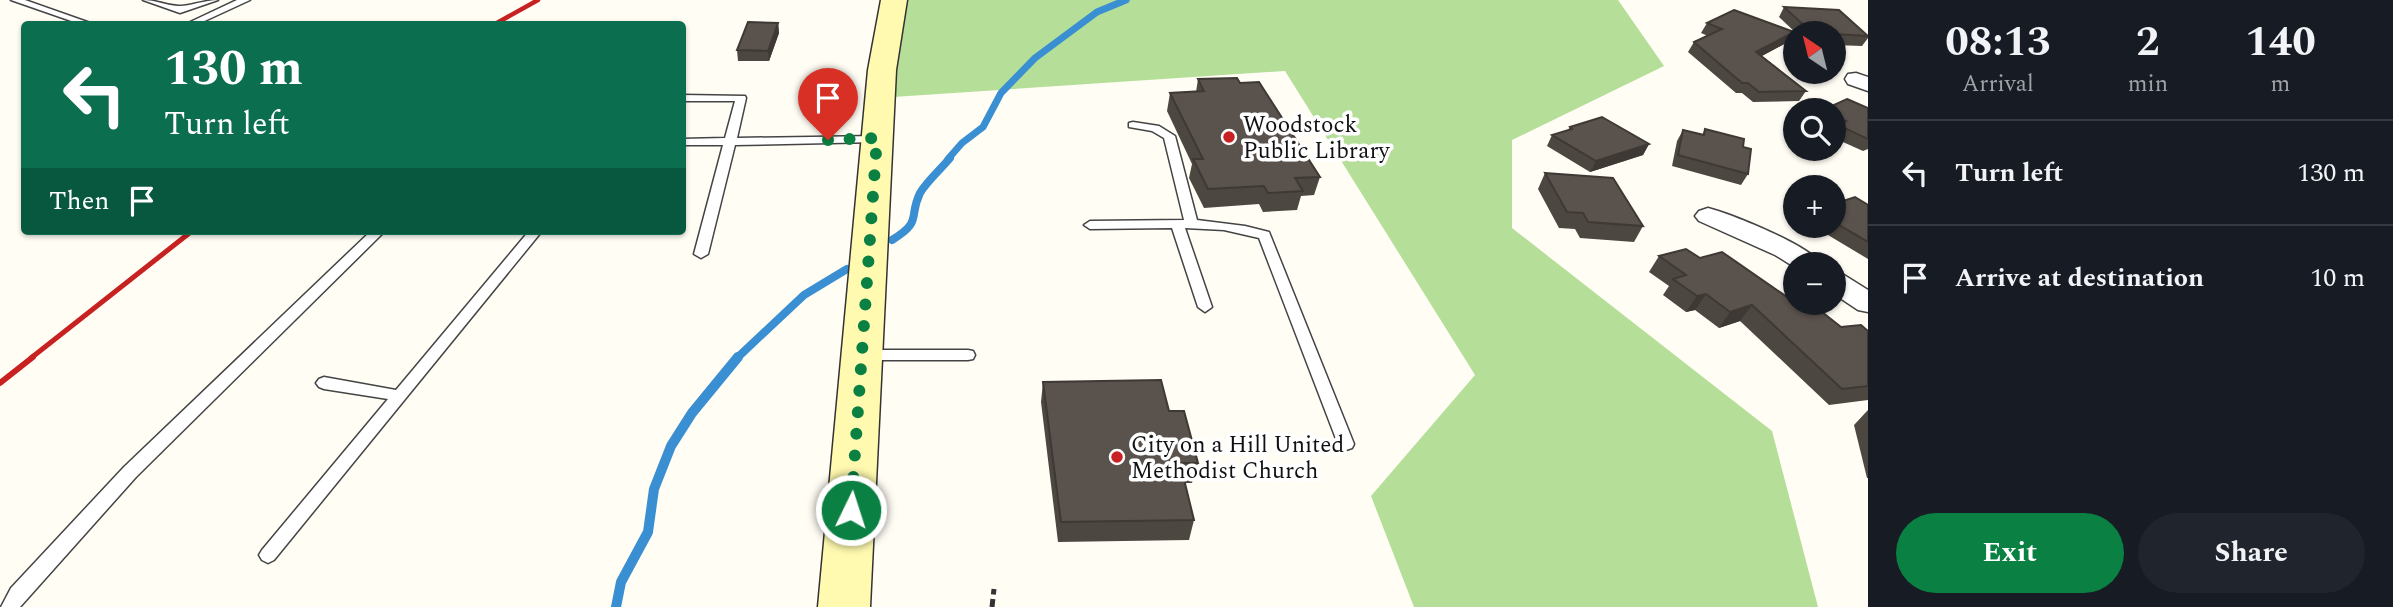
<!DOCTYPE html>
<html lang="en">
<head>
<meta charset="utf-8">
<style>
	:root { --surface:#171b24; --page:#20242c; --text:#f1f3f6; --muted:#9ea1a6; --line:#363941; --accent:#0b8043 }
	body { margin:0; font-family:Spectral,serif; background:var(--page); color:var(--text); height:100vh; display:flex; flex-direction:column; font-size:26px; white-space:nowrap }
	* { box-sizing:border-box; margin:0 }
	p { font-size:23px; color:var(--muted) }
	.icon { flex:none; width:38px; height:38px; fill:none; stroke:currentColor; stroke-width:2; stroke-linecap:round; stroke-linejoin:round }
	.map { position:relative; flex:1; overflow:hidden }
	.side { display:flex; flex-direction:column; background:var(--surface); width:525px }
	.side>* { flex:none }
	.guide { position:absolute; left:21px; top:21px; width:665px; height:214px; border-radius:7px; box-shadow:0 2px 5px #0004; background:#0b6e4f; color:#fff; overflow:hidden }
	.needle { width:46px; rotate:325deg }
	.controls { position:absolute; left:1783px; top:21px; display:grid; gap:14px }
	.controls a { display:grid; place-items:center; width:63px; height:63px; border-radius:50%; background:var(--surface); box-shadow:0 2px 5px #0004; font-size:35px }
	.pin { position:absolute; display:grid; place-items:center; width:60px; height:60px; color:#fff; margin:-72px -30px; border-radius:50% 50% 50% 0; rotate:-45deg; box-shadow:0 0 7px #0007 }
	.pin .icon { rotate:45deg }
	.me { position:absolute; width:77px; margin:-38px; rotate:4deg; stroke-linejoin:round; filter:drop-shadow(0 0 5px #0008) }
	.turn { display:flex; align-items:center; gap:24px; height:147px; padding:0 28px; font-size:32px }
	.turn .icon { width:91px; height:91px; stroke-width:2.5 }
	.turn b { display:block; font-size:49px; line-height:60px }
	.then { display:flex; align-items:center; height:66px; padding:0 28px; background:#0003; gap:14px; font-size:26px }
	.eta { display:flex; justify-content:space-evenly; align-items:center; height:119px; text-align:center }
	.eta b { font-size:42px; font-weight:700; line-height:49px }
	.cta { display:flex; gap:14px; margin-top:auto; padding:14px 28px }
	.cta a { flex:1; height:80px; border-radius:42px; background:var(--accent); color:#fff; font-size:28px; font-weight:700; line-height:80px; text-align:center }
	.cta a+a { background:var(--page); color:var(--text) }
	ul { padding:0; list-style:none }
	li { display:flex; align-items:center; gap:21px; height:105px; padding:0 28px; border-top:2px solid var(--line) }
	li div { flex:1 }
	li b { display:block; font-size:26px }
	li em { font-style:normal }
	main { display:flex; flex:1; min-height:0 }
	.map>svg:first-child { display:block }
	.forest { fill:#b5de99 }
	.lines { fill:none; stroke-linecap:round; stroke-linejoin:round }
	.stream-far2 { stroke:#3a8fd3; stroke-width:7 }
	.stream-far1 { stroke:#3a8fd3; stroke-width:8 }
	.stream { stroke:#3a8fd3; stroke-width:10 }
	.service-casing { stroke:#444; stroke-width:3 }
	.minor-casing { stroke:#444; stroke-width:3 }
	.secondary-casing { stroke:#333; stroke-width:3 }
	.path { stroke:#333; stroke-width:5; stroke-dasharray:8 4.5; stroke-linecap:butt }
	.service { fill:#fff; fill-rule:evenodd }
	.minor { fill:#fff; fill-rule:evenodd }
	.secondary { fill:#fffaaf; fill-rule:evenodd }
	.rail-far2 { stroke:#c82121; stroke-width:4.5 }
	.rail-far1 { stroke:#c82121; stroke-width:5 }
	.rail { stroke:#c82121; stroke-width:6 }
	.wall { fill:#4d4741 }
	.shaded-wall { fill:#3f3935 }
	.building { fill:#5a524c; stroke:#3f3935; stroke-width:2 }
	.route { stroke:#0b8043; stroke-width:12; stroke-dasharray:0 21.6 }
	.poi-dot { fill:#c82121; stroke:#fff; stroke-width:2.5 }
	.labels { text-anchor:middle; stroke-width:7; stroke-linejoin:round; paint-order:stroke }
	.poi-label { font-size:23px; fill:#111; stroke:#fff; text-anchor:start }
</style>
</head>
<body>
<main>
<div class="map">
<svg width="1868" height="607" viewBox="0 0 1868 607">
	<rect width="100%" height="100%" fill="#fffdf4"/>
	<polygon class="forest" points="892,0 1618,0 1664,66 1512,140 1512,228 1772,431 1818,607 1414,607 1371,496 1475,375 1285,71 893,97"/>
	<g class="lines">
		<polyline class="stream-far2" points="948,159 962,143 983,127 1001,93 1035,58 1097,12 1126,0"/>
		<g class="stream-far1">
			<path d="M 892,240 C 923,221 908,218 920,193 C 927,181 941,169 950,158"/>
			<polyline points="737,358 804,295 847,269"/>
		</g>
		<polyline class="stream" points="616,607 621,582 648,532 654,489 671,446 692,413 738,357"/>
		<defs>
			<g id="service">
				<polygon points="11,0 25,0 93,24 80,24"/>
				<path d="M 143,0 C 156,0 165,5 178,6 C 186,7 205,0 218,0 L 180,13 Z"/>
				<polygon points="237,0 250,0 198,24 186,24"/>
				<polygon points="682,95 745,96 746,98 737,138 877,136 883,139 877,142 735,145 708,254 701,258 694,254 723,145 682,145 682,139 725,138 735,101 682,101"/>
				<polygon points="1133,122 1159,126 1175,136 1197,220 1245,226 1269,232 1354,444 1352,448 1346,450 1340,448 1338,444 1259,238 1224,230 1185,228 1212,307 1205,312 1198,307 1172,228 1090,229 1084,225 1090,221 1184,220 1164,138 1152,131 1129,127 1129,123"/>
				<polygon points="371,231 385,231 136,477 20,607 1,607 11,588 124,467"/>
				<polygon points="529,231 542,231 274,560 268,563 262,560 259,555 262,550 388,399 324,389 319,387 316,383 319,379 324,377 396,390"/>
				<polygon points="865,350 968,350 973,351 975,355 973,359 968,360 865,360 860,359 858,355 860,351"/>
			</g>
			<g id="minor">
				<polygon points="1856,73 1868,77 1868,91 1848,84 1845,79 1848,74"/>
				<path d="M 1708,208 C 1731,214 1809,245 1821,264 L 1796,264 L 1796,268 L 1775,255 L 1699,221 L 1695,216 L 1699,211 Z"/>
				<polygon points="1834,272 1844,275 1868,290 1868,312 1858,310 1834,294"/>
			</g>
			<polygon id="secondary" points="881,0 907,0 896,70 870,607 818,607 868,70"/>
		</defs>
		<use href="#service" class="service-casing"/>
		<use href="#minor" class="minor-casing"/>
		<use href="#secondary" class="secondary-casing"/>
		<polyline class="path" points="992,607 994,589"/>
		<use href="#service" class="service"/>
		<use href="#minor" class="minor"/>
		<use href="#secondary" class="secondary"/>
		<polyline class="rail-far2" points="495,24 538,0"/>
		<polyline class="rail-far1" points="31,358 192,231"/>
		<polyline class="rail" points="0,383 33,357"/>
	</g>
	<g class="wall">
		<polygon points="1784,7 1868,36 1868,38 1862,46 1834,45 1834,33 1796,33 1779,17"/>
		<polygon points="778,23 779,33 769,61 738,61 737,50"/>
		<polygon points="1707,23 1788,42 1762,56 1806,91 1799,101 1753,102 1742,93 1736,93 1688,52 1694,42 1708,36 1701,33"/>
		<polygon points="1198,79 1240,83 1320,177 1314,195 1301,196 1297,210 1263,212 1259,204 1204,208 1189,178 1192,164 1167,111 1170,93 1196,92"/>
		<polygon points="1868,108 1868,149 1863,151 1834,138 1834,110"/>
		<polygon points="1570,127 1649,144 1643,155 1590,172 1547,146 1552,135 1568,130"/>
		<polygon points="1705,129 1743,147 1748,174 1741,185 1672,166 1677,141 1683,130 1702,135"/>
		<polygon points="1545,173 1643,226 1634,242 1580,238 1575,229 1559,228 1538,189"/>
		<polygon points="1834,204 1868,205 1868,259 1813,226 1834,226"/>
		<polygon points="1659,256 1700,258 1841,327 1868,331 1868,400 1829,405 1740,321 1719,328 1695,310 1686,312 1663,295 1669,286 1649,272"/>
		<polygon points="1043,382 1198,463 1192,483 1185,483 1194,520 1189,540 1058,542 1041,402"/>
		<polygon points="1868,410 1868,478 1867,478 1854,425"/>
	</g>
	<g class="shaded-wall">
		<polygon points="778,23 779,33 769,61 768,51"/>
		<polygon points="1794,32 1788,42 1750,62 1756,52"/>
		<polygon points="1649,144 1643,155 1590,172 1596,161"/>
		<polygon points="1706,294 1695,310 1686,312 1697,296"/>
		<polygon points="1752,305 1740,321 1719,328 1730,312"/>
	</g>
	<g class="building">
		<polygon points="1784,7 1839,10 1868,36 1834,34 1834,33 1812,33"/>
		<polygon points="1734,10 1794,32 1756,52 1806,91 1759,92 1748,83 1742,83 1694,42 1722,29 1707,23"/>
		<polygon points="748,22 778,23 768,51 737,50"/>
		<polygon points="1237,78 1240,83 1259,82 1320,177 1295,178 1303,191 1268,193 1264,186 1208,189 1193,159 1203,159 1170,93 1204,91 1198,79"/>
		<polygon points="1847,99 1868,108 1868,139 1838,125 1846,121 1834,116 1834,110 1823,110"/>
		<polygon points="1602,117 1649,144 1596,161 1552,135 1572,129 1570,127"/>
		<polygon points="1705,129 1744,139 1743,147 1751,149 1748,174 1678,155 1683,130 1704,135"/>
		<polygon points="1545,173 1613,178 1643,226 1588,222 1583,213 1567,212"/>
		<polygon points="1855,197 1868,205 1868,242 1834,222 1834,204"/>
		<polygon points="1686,249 1700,258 1722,252 1810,313 1822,312 1841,327 1861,325 1868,331 1868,386 1842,389 1752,305 1730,312 1706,294 1697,296 1673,279 1686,275 1659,256"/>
		<polygon points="1161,380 1169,411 1184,411 1198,463 1180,463 1194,520 1061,522 1043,382"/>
	</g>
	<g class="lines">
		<polyline class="route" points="828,140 877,138 851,510"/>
	</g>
	<g class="poi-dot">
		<circle cx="1229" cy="137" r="7"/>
		<circle cx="1117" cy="457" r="7"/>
	</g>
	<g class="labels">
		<g class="poi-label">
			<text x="1243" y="132">Woodstock<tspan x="1243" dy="26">Public Library</tspan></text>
			<text x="1131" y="452">City on a Hill United<tspan x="1131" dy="26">Methodist Church</tspan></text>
		</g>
	</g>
</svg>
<div class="controls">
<a><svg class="needle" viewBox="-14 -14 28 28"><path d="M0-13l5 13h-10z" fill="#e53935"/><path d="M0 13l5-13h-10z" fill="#9ea1a6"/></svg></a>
<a><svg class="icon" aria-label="search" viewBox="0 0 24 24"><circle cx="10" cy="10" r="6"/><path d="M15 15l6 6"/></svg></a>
<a>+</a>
<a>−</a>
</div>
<div class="pin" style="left:828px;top:140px;background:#d93025"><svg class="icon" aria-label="arrive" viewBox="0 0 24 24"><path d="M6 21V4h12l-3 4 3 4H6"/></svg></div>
<svg class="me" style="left:851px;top:510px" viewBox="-20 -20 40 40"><circle r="17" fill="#0b8043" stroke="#fff" stroke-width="3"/><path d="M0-11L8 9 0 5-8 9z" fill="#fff"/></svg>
<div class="guide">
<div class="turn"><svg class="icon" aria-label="left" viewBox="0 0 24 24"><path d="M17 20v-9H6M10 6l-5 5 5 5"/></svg><div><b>130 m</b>Turn left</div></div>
<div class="then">Then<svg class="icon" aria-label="arrive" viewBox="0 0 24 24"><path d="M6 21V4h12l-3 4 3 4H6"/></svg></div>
</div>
</div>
<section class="side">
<div class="eta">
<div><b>08:13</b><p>Arrival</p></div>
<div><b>2</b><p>min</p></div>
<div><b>140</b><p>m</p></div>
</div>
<ul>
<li><svg class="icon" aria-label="left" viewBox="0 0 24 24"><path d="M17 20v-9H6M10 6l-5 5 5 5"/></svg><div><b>Turn left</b></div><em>130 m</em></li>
<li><svg class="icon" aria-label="arrive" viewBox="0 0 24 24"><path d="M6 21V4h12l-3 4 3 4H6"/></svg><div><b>Arrive at destination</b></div><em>10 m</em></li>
</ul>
<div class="cta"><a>Exit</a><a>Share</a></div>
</section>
</main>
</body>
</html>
